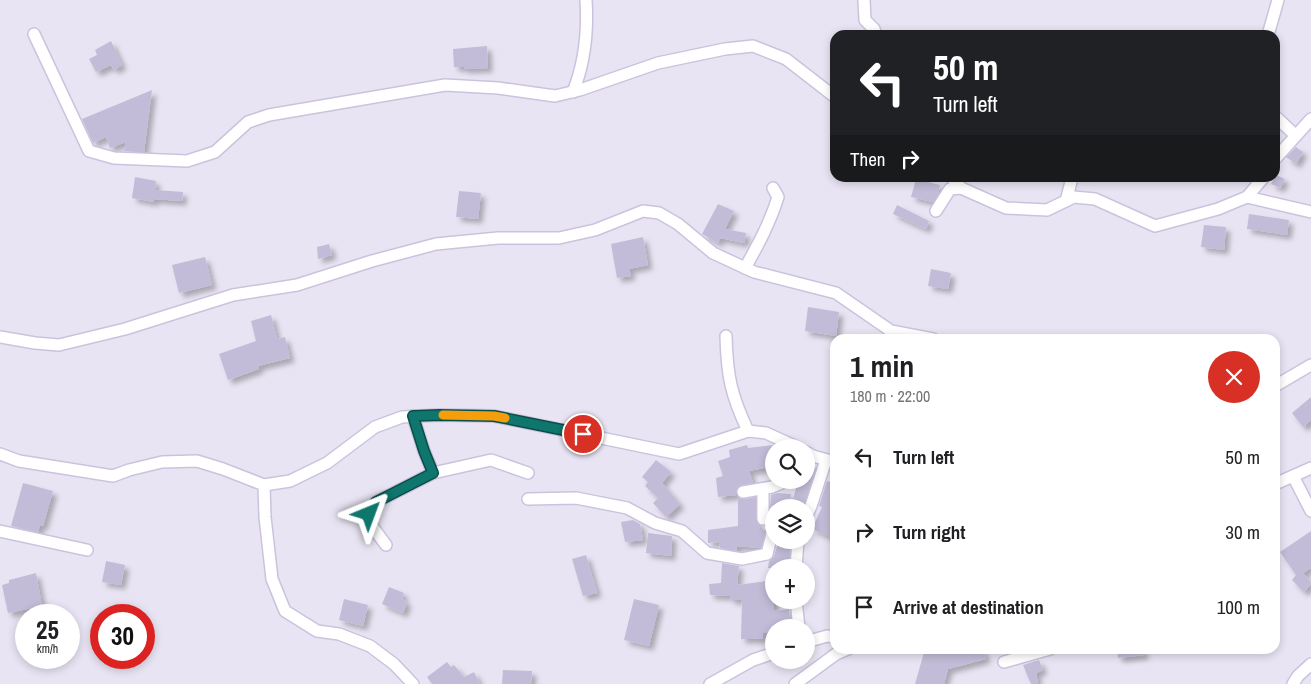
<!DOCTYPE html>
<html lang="en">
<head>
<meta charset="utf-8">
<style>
	:root { --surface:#fff; --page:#f6f6f6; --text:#202124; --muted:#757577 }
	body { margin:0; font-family:"Archivo Narrow",sans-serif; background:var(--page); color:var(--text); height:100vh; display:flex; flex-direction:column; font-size:19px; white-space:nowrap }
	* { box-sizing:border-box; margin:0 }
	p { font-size:16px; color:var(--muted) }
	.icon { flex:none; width:28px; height:28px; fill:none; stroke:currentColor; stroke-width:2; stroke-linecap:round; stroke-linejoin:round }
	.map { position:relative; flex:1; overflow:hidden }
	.panel { position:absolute; left:830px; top:334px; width:450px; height:320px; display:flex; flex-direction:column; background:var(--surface); border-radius:15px; box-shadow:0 2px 8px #0003 }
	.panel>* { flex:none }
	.guide { position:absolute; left:830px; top:30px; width:450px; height:152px; border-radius:15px; box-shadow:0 2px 8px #0003; background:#202124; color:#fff; overflow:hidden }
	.fabs { position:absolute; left:765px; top:439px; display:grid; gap:10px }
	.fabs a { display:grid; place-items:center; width:50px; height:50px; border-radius:50%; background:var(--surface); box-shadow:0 2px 8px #0003; font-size:25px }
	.speed { position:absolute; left:15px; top:604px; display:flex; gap:10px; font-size:25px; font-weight:700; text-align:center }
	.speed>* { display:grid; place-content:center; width:65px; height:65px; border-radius:50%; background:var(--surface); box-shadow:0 2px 8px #0003; line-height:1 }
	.speed small { font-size:12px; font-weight:400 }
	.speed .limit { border:8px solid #d22; background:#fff; color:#111 }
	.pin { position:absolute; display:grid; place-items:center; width:42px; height:42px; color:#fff; margin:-21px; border:2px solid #fff; border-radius:50%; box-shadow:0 1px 5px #0007 }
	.me { position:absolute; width:55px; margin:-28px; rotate:44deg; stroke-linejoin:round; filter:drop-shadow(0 0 4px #0008) }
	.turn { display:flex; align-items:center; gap:18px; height:105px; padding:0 20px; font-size:22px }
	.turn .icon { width:65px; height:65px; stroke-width:2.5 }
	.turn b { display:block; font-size:35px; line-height:42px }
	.then { display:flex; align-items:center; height:48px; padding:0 20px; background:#0003; gap:10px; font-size:19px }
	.round { display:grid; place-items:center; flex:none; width:52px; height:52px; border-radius:26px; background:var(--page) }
	.overview { display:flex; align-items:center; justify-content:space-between; height:85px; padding:0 20px }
	h1 { font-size:30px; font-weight:700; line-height:38px }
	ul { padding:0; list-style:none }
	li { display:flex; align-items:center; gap:15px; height:75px; padding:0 20px }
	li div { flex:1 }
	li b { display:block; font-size:19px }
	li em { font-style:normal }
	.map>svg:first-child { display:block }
	.building { fill:#c3bcd8; filter:url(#shadow) }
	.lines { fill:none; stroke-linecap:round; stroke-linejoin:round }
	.minor-casing { stroke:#cbc3dd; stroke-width:14 }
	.minor { stroke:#fff; stroke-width:11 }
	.route-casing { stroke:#0a4d48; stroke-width:12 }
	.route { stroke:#0f766e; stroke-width:9 }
	.slow { stroke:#f59e0b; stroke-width:9 }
</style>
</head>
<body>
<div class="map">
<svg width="1311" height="684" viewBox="0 0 1311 684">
	<defs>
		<filter id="shadow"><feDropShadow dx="4.5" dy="4.5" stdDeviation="2.5" flood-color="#0004"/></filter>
	</defs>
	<rect width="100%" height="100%" fill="#e9e4f3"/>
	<g class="building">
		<polygon points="111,41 122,65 114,70 111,65 96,72 89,59 97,55 95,50"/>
		<polygon points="487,46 488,68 464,69 464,67 454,67 453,49"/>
		<polygon points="152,90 144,152 124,151 126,142 110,148 106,137 93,143 82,119"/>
		<polygon points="1296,147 1303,152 1296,164 1286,157"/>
		<polygon points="1276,175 1285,179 1280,188 1271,184"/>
		<polygon points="135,177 156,181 155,190 183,192 182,201 154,199 154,202 132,198"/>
		<polygon points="916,179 940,185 938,194 933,202 911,197"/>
		<polygon points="459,191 481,193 478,219 456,217"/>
		<polygon points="718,204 734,211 725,229 746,233 744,243 720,238 718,243 702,234"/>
		<polygon points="897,205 929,221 926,229 893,214"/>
		<polygon points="1249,214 1289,220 1287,235 1247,229"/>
		<polygon points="1204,225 1226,227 1224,250 1201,247"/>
		<polygon points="643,237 648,265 629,269 631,276 617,278 611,244"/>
		<polygon points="329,244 332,255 318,259 317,247"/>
		<polygon points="205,257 212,285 179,293 172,265"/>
		<polygon points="931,269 951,273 948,289 928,286"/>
		<polygon points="808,307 839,312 836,336 805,331"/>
		<polygon points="271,315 277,339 285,337 290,358 258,366 259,369 228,380 219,354 256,341 251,321"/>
		<polygon points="1311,397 1311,420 1303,427 1292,413"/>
		<polygon points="747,445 748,448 774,445 774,466 749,471 753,483 739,486 736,490 736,495 718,497 716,478 723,476 718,461 730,457 729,450"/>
		<polygon points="656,460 671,472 662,483 680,504 666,517 653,503 658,498 645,486 648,482 642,477"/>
		<polygon points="806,466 816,468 804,503 793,500 798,480 806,480"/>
		<polygon points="827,481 835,483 835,539 812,529 822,507 819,506"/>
		<polygon points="23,483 53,491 43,526 40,525 38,532 11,526"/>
		<polygon points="777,493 791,494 789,508 770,508 771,495"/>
		<polygon points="738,497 744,499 756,497 756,522 759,526 760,530 766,530 761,548 736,546 737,551 720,548 719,542 708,543 708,530 738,526"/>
		<polygon points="633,520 640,524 643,540 625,542 621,522"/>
		<polygon points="1311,531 1311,568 1303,573 1311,582 1311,584 1304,592 1292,580 1296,575 1280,552"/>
		<polygon points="648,533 672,536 671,556 646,553"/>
		<polygon points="777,546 790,548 789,568 768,568 769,561 774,556"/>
		<polygon points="586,555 597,593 583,596 572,559"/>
		<polygon points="106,561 125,565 121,585 102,582"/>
		<polygon points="722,563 739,566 737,585 774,580 774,611 789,609 791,628 774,628 774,633 763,633 763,639 741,639 742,600 731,600 730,596 710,595 709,584 721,583"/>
		<polygon points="36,573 42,606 8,613 2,585 9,583 9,580"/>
		<polygon points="389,587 404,593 402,599 407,602 403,613 382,604"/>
		<polygon points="344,599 368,605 363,626 339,620"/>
		<polygon points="634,599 659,605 649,646 624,640"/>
		<polygon points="925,649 983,649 986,659 948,669 944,684 915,684"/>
		<polygon points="1117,649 1144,649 1144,655 1118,658"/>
		<polygon points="1039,660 1043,670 1036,673 1038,684 1031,684 1023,665"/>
		<polygon points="447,662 451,667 454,665 464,677 474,672 480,684 432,684 427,677"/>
		<polygon points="503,670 532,671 531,684 502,684"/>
	</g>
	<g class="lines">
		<defs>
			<g id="minor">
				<polyline points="864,0 865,20 874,29 876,35"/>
				<polyline points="34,34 89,151 114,158 187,161 215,152 248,122 269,115 445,85 498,88 555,96 580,90 658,63 725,49 753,46 786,59 835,97"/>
				<polyline points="1268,35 1278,0"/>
				<path d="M 573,92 C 585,62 588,31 586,0"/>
				<polyline points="1275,116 1295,135"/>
				<polyline points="1275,159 1311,119"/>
				<polyline points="952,178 961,188 1006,208 1047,210 1074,197 1095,199 1155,226 1218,209 1247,197 1263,178"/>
				<polyline points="1247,197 1311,212"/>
				<polyline points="1066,201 1072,178"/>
				<polyline points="936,211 950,189 961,188"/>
				<path d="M 745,268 C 758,245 770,223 778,197 L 773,188"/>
				<path d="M 726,336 C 727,376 731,395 748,431"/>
				<polyline points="0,337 35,343 59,345 125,329 233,295 297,285 372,261 436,244 498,238 559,238 595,230 643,211 659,213 678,224 713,253 754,272 836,293 891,331 933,339"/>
				<polyline points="1275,386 1311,365"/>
				<polyline points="413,416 424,451 433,473"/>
				<polyline points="806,452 813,456 835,462"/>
				<polyline points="0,454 19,461 113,476 129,470 162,462 197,461 223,469 264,485 290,481 327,463 375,427 402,417 439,415 494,416 679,454 748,431 766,433 799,448"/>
				<polyline points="1293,476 1311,511"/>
				<polyline points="1275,484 1311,468"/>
				<polyline points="264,485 265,517 272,579 285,611 317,631 339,634 370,646 394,664 413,684"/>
				<polyline points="743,492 772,487 782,483 784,480"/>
				<polyline points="528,499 576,498 627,508 655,523 682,531 707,553 742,559 767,554 772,534 774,534"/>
				<polyline points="806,517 811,506 826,460"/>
				<polyline points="763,519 763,489"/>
				<polyline points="0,531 87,550"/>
				<polyline points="386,545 372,526 369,514 376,502 433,473 491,460 528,473"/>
				<polyline points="796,568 798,540"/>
				<polyline points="796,600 799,628"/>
				<polyline points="806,642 827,636 835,637"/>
				<polyline points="1004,662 1050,649"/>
				<polyline points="710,684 753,660 774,653"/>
				<polyline points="795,684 836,654 848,649"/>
				<polyline points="1293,684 1298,676 1311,664"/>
			</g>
		</defs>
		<use href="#minor" class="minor-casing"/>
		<use href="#minor" class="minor"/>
	</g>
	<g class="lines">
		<defs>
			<polyline id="route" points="369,514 376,502 433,473 424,451 413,416 439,415 494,416 583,434"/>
		</defs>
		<use href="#route" class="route-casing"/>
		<use href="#route" class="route"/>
		<polyline class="slow" points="443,415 494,416 505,418"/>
	</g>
</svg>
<div class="fabs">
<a><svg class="icon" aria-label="search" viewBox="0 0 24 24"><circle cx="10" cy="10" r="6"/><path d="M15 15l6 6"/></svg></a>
<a><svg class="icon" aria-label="layers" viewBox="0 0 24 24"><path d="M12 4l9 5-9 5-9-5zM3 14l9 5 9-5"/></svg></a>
<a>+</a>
<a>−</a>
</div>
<div class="speed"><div>25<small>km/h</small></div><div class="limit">30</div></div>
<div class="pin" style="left:583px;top:434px;background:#d93025"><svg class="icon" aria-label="arrive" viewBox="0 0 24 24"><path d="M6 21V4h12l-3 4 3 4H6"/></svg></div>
<svg class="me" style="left:369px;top:514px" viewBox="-20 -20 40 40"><path d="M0-17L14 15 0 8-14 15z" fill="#0f766e" stroke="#fff" stroke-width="4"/></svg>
<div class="guide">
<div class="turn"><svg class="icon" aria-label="left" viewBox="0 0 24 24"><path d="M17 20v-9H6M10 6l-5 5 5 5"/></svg><div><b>50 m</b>Turn left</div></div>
<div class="then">Then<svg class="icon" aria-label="right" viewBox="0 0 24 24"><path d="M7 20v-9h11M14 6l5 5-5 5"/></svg></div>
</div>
<section class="panel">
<div class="overview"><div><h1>1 min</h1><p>180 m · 22:00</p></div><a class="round" style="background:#d93025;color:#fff"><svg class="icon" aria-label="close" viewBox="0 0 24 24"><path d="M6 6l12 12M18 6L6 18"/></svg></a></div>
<ul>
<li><svg class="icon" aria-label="left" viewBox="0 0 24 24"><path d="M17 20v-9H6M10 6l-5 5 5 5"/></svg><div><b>Turn left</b></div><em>50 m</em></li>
<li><svg class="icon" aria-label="right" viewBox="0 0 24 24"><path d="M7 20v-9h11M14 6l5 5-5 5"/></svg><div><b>Turn right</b></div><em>30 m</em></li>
<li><svg class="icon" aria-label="arrive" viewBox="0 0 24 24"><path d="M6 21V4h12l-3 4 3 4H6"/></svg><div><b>Arrive at destination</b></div><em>100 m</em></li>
</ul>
</section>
</div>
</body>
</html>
